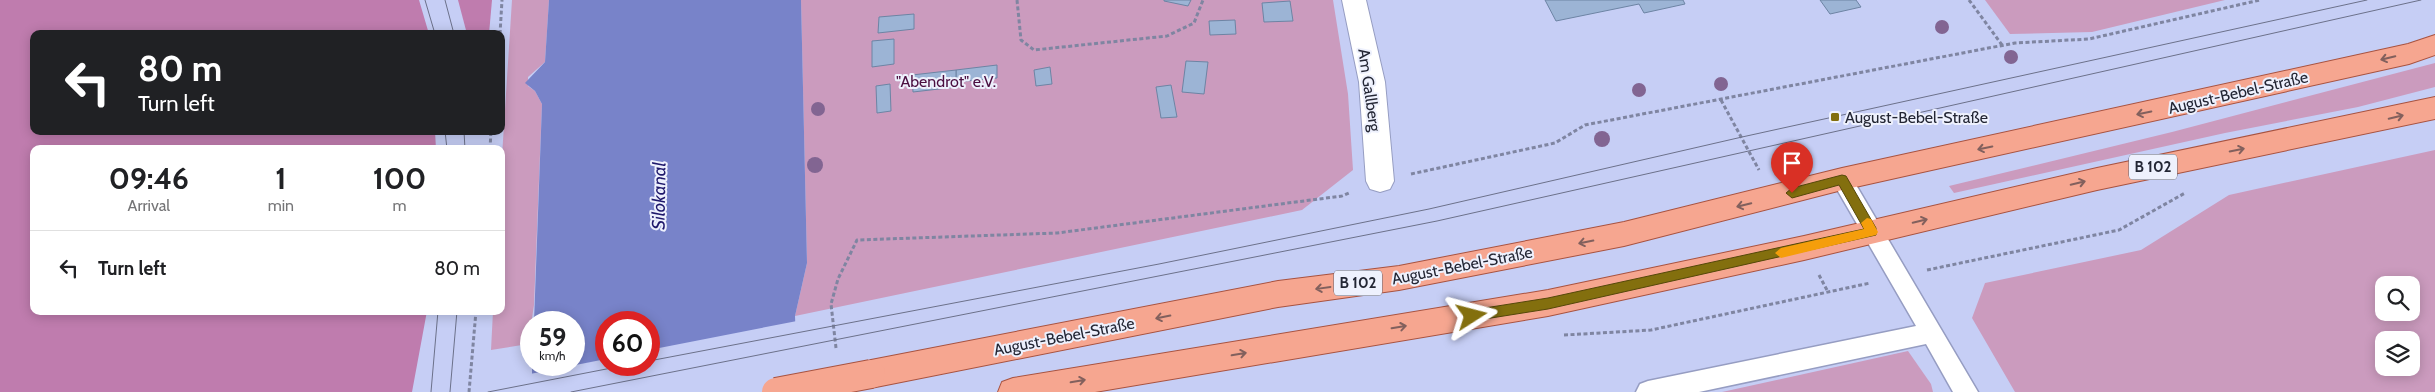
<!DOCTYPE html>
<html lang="en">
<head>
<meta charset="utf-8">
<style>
	:root { --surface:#fff; --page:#f2f2f2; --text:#202124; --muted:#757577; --line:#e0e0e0 }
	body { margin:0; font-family:Cabin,sans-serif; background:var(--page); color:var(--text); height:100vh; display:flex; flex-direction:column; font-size:19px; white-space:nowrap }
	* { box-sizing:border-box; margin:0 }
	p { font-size:16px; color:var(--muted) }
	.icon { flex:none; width:28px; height:28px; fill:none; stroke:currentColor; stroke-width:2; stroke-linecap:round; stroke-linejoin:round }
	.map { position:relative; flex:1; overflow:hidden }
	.panel { position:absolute; left:30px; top:145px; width:475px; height:170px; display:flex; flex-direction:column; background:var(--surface); border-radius:10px; box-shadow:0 2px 12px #0003 }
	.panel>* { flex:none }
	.top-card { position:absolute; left:30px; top:30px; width:475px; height:105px; border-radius:10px; box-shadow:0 2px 12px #0003; background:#202124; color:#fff; overflow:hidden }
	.buttons { position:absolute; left:2375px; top:276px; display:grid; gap:10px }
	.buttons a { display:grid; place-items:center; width:45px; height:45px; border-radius:10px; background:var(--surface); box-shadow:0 2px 12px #0003; font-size:25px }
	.speed { position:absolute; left:520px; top:311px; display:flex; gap:10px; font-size:25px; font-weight:700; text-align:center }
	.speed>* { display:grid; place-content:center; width:65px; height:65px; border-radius:50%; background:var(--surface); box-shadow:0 2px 12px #0003; line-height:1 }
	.speed small { font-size:12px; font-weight:400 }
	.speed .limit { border:8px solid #d22; background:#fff; color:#111 }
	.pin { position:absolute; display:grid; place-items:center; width:42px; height:42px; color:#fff; margin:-51px -21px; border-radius:50% 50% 50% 0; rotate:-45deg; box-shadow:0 0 5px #0007 }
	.pin .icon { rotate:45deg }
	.me { position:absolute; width:55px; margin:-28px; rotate:81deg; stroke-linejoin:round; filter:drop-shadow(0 0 4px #0008) }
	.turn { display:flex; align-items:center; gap:18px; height:105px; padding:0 25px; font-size:22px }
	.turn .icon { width:65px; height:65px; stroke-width:2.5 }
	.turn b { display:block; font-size:35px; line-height:42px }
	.eta { display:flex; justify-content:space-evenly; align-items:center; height:85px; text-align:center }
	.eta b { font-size:30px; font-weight:700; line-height:35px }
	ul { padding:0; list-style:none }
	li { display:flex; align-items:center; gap:15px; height:75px; padding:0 25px; border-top:1px solid var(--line) }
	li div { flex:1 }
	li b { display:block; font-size:19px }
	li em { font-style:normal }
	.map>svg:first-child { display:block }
	.green { fill:#cb9bbe; fill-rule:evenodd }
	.forest { fill:#bf7cae }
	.water { fill:#7883c9; fill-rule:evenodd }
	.pier { fill:#c6cef5 }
	.building { fill:#9cb4d5; stroke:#6d84a4 }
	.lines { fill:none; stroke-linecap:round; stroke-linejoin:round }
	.service-casing { stroke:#969dc2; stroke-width:3 }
	.minor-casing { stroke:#969dc2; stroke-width:2 }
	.primary-casing { stroke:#a85340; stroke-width:2 }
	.path { stroke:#7f85a1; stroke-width:3; stroke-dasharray:4 2.5; stroke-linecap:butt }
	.service { fill:#fff; fill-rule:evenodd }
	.minor { fill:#fff; fill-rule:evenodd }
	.primary { fill:#f6a690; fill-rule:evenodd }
	.tram { stroke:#6c718a; stroke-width:1 }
	.primary-bridge-casing { stroke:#a85340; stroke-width:30; stroke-linecap:butt }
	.primary-bridge { stroke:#f6a690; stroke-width:28 }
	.tree { fill:#826592 }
	.oneway { stroke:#82605d }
	.route { fill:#836f0e; stroke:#554809 }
	.slow { fill:#f59e0b }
	.poi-dot { fill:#836f0e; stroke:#eef1fd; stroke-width:2 }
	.labels { text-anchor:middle; stroke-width:4; stroke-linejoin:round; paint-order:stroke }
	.shield { fill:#eef1fd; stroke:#606370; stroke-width:1 }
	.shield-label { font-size:15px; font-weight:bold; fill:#232634 }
	.park-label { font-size:16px; fill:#4b0f41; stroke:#eef1fd }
	.street-label { font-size:16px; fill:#232634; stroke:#eef1fd }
	.poi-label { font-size:16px; fill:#232634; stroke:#eef1fd; text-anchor:start }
	.water-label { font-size:18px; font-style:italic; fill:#1e186b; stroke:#eef1fd }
</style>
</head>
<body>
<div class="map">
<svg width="2435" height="392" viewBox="0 0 2435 392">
	<rect width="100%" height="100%" fill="#c6cef5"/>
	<g class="green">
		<polygon points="512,0 549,0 545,62 528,77 528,86 535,91 542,104 534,305 528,344 491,350 493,311 501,311 501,172"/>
		<polygon points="801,0 1333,0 1348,94 1353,170 1302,210 795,316 807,263"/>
		<polygon points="1985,0 2225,0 2092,32 2010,34"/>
		<polygon points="2435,63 2435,87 2358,107 2225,133 1954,193 1949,186 2172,132"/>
		<path d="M 2435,150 L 2435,392 L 2015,392 L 1972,318 L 1985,283 L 2141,250 L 2229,195 ZM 2384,285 L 2411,285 L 2411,312 L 2384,312 ZM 2384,340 L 2411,340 L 2411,368 L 2384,368 Z"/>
		<polygon points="1908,351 1931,384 1933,392 1722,392"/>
	</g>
	<g class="forest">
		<polygon points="0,0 419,0 429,34 34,34 34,131 435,131 436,149 34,149 34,311 427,311 412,392 0,392"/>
		<polygon points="458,0 492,0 489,34 467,34"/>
	</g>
	<path class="water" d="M 549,0 L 801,0 L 807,263 L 795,316 L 798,392 L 532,380 L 532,365 L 574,365 L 574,322 L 534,322 L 542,104 L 535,91 L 525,83 L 545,62 ZM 606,322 L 649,322 L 649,365 L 606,365 Z"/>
	<polygon class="pier" points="797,321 800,392 528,392 530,374 606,359 606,365 649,365 649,350"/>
	<g class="building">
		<polygon points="1191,0 1188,6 1164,1 1164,0"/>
		<polygon points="1545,0 1683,0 1685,4 1644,13 1639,4 1556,21"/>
		<polygon points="1820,0 1856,0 1861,7 1830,14"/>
		<polygon points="1290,1 1293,21 1264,22 1262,3"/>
		<polygon points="914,14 914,29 878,33 879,17"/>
		<polygon points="1235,20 1236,34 1210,35 1209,21"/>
		<polygon points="894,39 894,64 872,67 872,41"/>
		<polygon points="1186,61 1208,62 1204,94 1182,92"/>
		<polygon points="997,65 997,78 956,82 956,70"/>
		<polygon points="1050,67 1052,84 1036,86 1034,70"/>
		<polygon points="956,70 956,87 913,92 912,75"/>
		<polygon points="890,84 891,111 877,113 876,86"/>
		<polygon points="1171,85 1177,117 1161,118 1156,87"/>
	</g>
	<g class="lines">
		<defs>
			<polygon id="service" points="1842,170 1849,173 1978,392 1953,392 1926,344 1699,392 1636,392 1640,384 1648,381 1916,326 1831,179 1835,173"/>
			<polygon id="minor" points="1342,0 1366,0 1385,82 1394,181 1390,189 1380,192 1370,189 1366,181 1359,82"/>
			<g id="primary">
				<polygon points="2435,35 2435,55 2409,64 1842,190 1624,246 1399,290 1278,307 871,388 860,384 856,374 860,364 871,360 1278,281 1399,266 1624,222 1842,168 2408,44"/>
				<polygon points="2435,97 2435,119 2097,190 1804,260 1548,316 1095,392 998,392 1002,382 1013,378 1548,290 1804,236 2097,168"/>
			</g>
		</defs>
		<use href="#service" class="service-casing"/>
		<use href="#minor" class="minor-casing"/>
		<use href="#primary" class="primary-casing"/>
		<g class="path">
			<polyline points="1017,0 1021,40 1034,50 1167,36 1194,23 1203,0"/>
			<polyline points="1969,0 2002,45"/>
			<polyline points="500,34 502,0"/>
			<polyline points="1721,100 1759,170"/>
			<polyline points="490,149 491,131"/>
			<polyline points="1411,174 1555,143 1585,125 2015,43 2089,39 2260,0"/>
			<polyline points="1927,270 2119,230 2185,193"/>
			<polyline points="1819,275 1828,292"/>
			<polyline points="1564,335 1651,330 1870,283"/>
			<polyline points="836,348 831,304 838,279 857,240 1057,233 1342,196 1351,192"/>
			<polyline points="469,392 476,311"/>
		</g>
		<use href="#service" class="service"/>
		<use href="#minor" class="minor"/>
		<use href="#primary" class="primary"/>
		<g class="tram">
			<polyline points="425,0 435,34"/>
			<polyline points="445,0 454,34"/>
			<polyline points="445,131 447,149"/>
			<polyline points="464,131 465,149"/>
			<polyline points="649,361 1159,264 1429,209 1742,137 2367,0"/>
			<polyline points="431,392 438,311"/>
			<polyline points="450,392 457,311"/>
			<polyline points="488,392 627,365"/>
			<polyline points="571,392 1437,221 2421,0"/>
		</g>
		<defs>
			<polyline id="primary-bridge" points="776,392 871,374"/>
		</defs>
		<use href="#primary-bridge" class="primary-bridge-casing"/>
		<use href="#primary-bridge" class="primary-bridge"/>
	</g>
	<g class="tree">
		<circle cx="1942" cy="27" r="7"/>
		<circle cx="2011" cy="57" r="7"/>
		<circle cx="1721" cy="84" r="7"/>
		<circle cx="1639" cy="90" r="7"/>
		<circle cx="818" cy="109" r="7"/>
		<circle cx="1602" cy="139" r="8"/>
		<circle cx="815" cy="165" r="8"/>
	</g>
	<defs><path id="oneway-shaft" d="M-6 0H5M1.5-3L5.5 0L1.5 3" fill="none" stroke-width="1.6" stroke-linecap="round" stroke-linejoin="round" transform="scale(1.25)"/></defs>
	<g class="oneway">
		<use href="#oneway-shaft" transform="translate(2388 58) rotate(167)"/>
		<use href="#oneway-shaft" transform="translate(2144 113) rotate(168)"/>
		<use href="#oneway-shaft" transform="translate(2396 117) rotate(-13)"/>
		<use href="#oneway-shaft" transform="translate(1985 148) rotate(168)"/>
		<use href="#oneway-shaft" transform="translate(2237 150) rotate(-11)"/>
		<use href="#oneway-shaft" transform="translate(2078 183) rotate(-13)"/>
		<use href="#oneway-shaft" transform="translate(1744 205) rotate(166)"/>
		<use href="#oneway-shaft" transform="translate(1920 221) rotate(-13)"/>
		<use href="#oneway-shaft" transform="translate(1586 242) rotate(169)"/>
		<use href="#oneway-shaft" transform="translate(1323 288) rotate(172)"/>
		<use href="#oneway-shaft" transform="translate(1163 317) rotate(169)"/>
		<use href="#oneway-shaft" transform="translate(1399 327) rotate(-9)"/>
		<use href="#oneway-shaft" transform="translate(1239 354) rotate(-10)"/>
		<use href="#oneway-shaft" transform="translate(1078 381) rotate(-10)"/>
	</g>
	<polygon class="route" points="1842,175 1846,176 1876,228 1876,235 1548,309 1472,321 1466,316 1472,310 1548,298 1864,229 1839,185 1792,198 1786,193 1792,188"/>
	<polygon class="slow" points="1867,218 1871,219 1878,232 1876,235 1781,258 1775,253 1781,248 1864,229 1861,223"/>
	<rect class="poi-dot" x="1830" y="112" width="10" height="10" rx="2.5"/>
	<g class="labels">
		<g class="shield">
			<rect x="2129" y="154.5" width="48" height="25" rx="4"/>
			<rect x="1334" y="270.5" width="48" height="25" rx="4"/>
		</g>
		<g class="shield-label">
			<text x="2153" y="172">B 102</text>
			<text x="1358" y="288">B 102</text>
		</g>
		<g class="park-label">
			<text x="946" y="87">"Abendrot" e.V.</text>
		</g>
		<g class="street-label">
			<text transform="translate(1370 90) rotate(82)" y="6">Am Gallberg</text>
			<text transform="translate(2238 92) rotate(-13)" y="6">August-Bebel-Straße</text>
			<text transform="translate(1462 265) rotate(-11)" y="6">August-Bebel-Straße</text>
			<text transform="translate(1064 336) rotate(-11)" y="6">August-Bebel-Straße</text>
		</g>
		<g class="poi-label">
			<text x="1845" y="123">August-Bebel-Straße</text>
		</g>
		<g class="water-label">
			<text transform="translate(659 196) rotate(-89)" y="6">Silokanal</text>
		</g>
	</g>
</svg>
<div class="buttons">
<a><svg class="icon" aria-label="search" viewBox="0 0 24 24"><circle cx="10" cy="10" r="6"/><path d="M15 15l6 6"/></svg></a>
<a><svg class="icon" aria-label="layers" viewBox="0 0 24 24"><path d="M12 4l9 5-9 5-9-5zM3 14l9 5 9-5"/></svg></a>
</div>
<div class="speed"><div>59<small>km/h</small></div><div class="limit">60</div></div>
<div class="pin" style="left:1792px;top:193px;background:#d93025"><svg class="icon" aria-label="arrive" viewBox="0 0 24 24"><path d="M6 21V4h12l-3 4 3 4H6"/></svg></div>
<svg class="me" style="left:1472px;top:316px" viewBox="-20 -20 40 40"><path d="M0-17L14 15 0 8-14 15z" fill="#836f0e" stroke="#fff" stroke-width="4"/></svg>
<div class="top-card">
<div class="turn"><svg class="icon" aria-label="left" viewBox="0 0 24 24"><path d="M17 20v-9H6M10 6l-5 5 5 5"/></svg><div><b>80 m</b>Turn left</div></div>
</div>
<section class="panel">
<div class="eta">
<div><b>09:46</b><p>Arrival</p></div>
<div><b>1</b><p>min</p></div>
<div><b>100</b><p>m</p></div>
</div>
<ul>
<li><svg class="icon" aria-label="left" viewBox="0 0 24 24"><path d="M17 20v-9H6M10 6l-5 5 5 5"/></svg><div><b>Turn left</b></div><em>80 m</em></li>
</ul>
</section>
</div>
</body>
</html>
